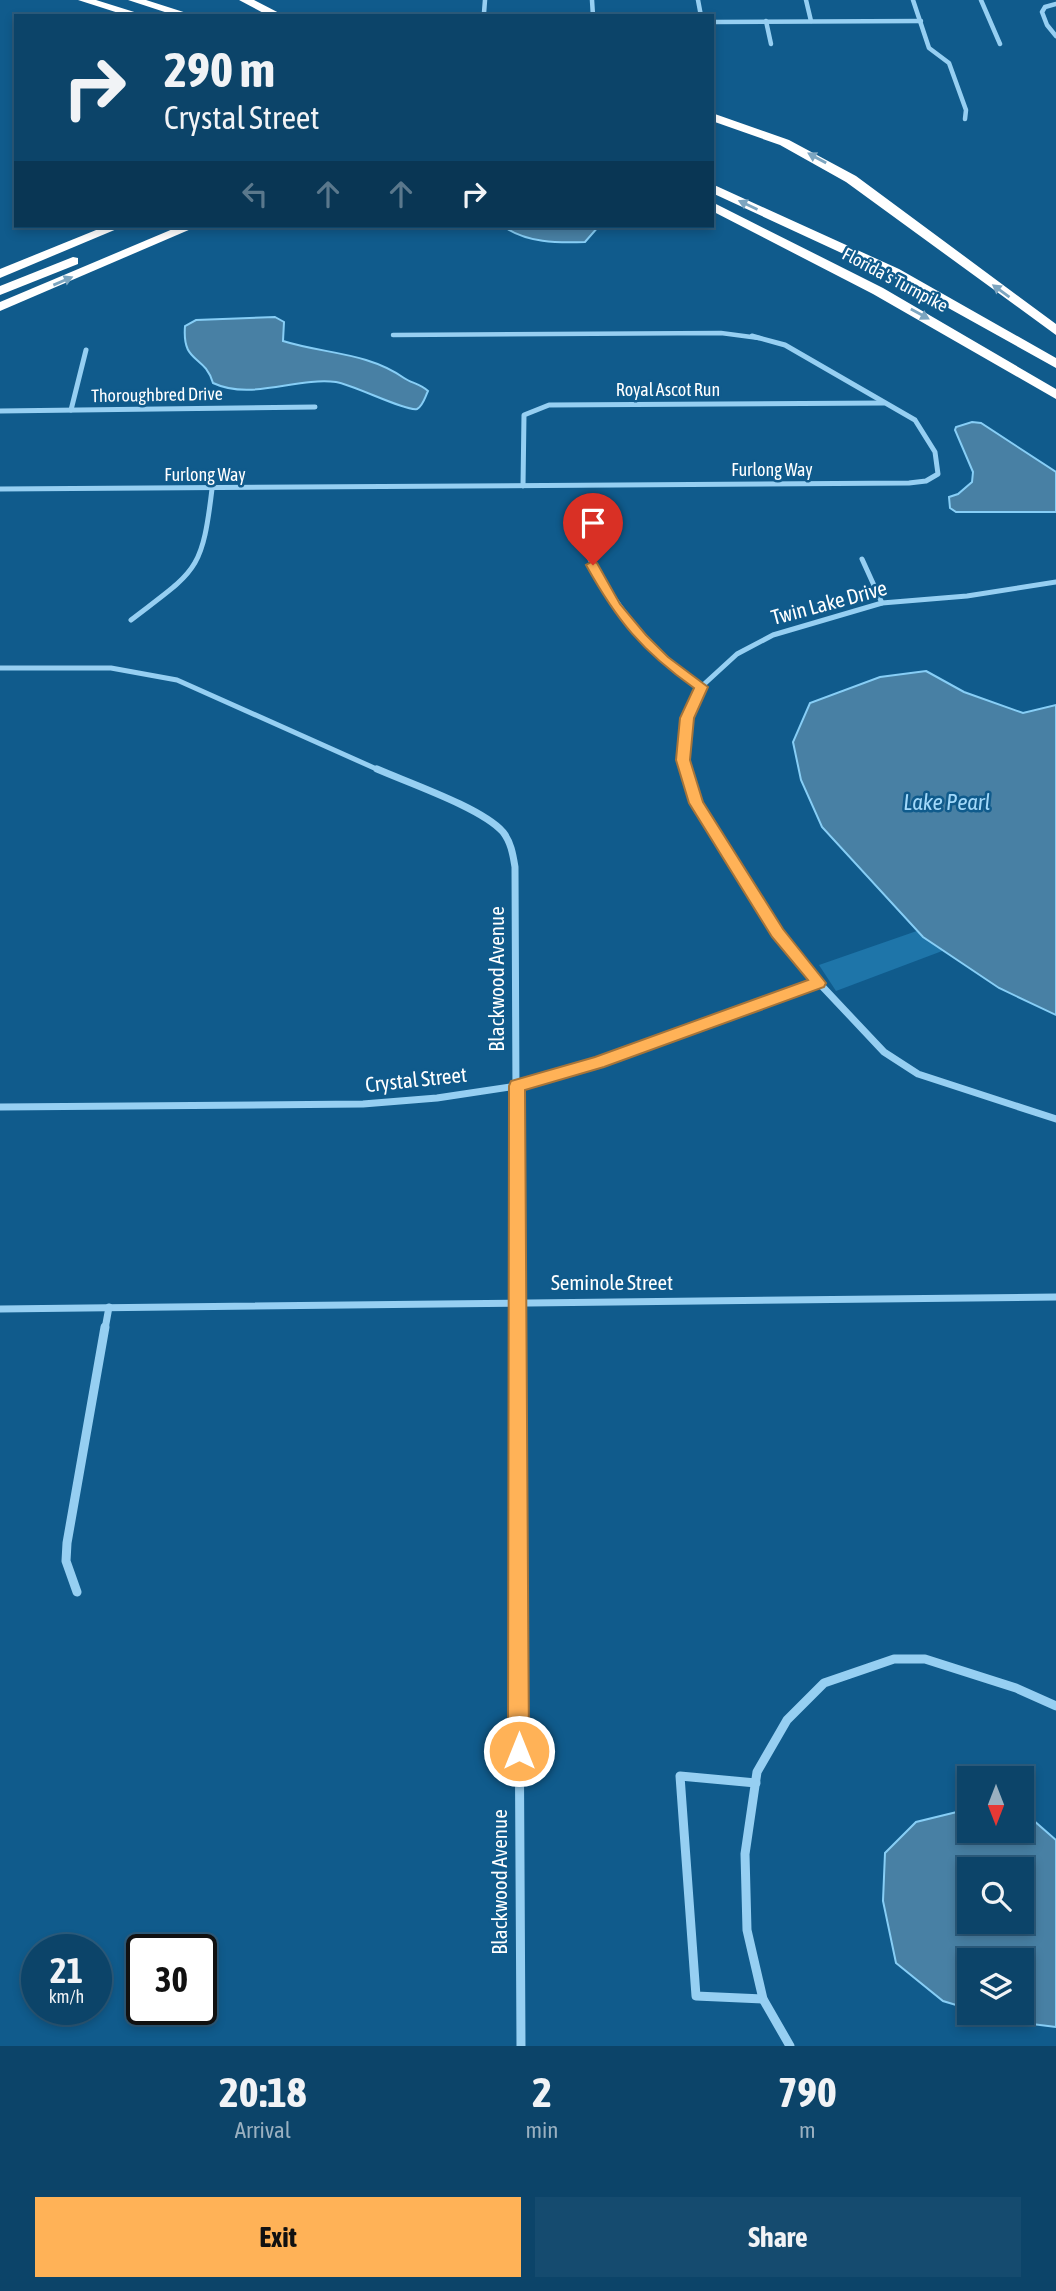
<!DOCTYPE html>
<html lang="en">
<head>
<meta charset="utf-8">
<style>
	:root { --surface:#0c4469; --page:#154b6f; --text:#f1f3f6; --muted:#9ab0c0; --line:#2c5c7d; --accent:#ffb257 }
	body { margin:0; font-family:"Asap Condensed",sans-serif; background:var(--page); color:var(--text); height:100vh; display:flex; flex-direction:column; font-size:26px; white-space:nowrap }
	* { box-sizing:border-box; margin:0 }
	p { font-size:23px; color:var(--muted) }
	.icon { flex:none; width:38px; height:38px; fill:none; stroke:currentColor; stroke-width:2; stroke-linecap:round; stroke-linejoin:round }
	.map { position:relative; height:2046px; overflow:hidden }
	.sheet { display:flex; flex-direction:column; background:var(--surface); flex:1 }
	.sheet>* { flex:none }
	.top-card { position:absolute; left:14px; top:14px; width:700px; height:214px; border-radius:0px; box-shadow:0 4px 10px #0003,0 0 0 2px var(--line); background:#0c4469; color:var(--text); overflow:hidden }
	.needle { width:46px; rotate:180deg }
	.controls { position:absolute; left:957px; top:1766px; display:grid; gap:14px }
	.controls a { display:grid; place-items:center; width:77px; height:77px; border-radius:0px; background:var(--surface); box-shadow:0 4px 10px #0003,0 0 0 2px var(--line); font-size:35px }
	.speed { position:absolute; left:21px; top:1934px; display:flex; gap:14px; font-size:35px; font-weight:700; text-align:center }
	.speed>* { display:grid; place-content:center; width:91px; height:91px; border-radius:50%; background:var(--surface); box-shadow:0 4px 10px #0003,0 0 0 2px var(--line); line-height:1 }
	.speed small { font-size:18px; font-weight:400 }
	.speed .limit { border:4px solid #111; border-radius:10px; background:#fff; color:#111 }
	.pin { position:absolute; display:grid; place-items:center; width:60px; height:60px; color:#fff; margin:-72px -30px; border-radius:50% 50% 50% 0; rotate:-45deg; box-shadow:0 0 7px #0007 }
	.pin .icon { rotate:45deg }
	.me { position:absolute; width:77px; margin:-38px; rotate:0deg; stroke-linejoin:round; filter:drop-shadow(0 0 5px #0008) }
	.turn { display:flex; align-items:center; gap:24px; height:147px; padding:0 35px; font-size:32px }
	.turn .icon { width:91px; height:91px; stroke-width:2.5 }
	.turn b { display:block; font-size:49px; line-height:60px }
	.lanes { display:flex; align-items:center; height:66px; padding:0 35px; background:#0003; justify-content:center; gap:35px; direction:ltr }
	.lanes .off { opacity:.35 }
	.eta { display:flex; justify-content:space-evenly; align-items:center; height:119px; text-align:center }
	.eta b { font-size:42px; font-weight:700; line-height:49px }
	.cta { display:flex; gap:14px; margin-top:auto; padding:14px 35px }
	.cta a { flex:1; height:80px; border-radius:0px; background:var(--accent); color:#111; font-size:28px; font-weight:700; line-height:80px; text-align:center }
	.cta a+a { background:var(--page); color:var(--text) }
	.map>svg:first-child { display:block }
	.green { fill:#1e75a9 }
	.water { fill:#4880a4; stroke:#87cef6; stroke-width:2; fill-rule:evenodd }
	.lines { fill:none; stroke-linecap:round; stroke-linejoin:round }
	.minor-far3 { stroke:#96cff2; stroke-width:4.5 }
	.minor-far2 { stroke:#96cff2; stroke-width:5 }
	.minor-far1 { stroke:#96cff2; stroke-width:7 }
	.minor { stroke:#96cff2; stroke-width:9 }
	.motorway { fill:#fff; fill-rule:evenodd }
	.oneway { fill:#7ca5c0 }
	.route { fill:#ffb257; stroke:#a67439; stroke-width:2 }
	.labels { text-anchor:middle; stroke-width:5; stroke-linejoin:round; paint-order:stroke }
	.far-street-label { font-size:18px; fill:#fff; stroke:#105b8c }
	.street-label { font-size:21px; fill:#fff; stroke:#105b8c }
	.water-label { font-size:23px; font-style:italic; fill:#a2d9fa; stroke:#105b8c }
</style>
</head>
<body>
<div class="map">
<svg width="1056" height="2046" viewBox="0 0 1056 2046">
	<rect width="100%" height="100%" fill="#105b8c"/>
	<polygon class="green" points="957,917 974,939 836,991 819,965"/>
	<g class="water">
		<path d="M 503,226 L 599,226 L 585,242 C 558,243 526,243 503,226 Z"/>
		<path d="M 275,317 L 284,322 L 283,341 C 324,354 367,352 404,378 C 411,383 421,384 428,391 C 425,397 423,406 417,409 C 407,412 354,385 336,382 C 296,377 251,401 213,383 C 204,353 182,365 185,326 L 196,320 Z"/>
		<polygon points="972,422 981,423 1056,472 1056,512 956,512 950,508 949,497 958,494 972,482 973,472 955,430 956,427"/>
		<polygon points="926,671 964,692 1023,713 1056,705 1056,1015 999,988 923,937 822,827 801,780 793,742 810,703 880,677"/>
		<path d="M 969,1809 L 970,1830 L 1022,1830 L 1022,1818 L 1033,1820 L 1056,1840 L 1056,2027 L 1007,2021 L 980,2013 L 1022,2012 L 1022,1960 L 970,1960 L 969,2009 L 943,2001 L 896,1963 L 883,1901 L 885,1853 L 916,1822 ZM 1022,1869 L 1022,1922 L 970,1922 L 970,1869 Z"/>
	</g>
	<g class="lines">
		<g class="minor-far3">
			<polyline points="592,0 593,16"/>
			<polyline points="698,0 701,16"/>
			<polyline points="806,0 811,21"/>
			<polyline points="913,0 929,48 949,63 966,110 965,119"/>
			<polyline points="981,0 1000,44"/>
			<polyline points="1056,4 1045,7 1042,12 1047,25 1056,36"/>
			<polyline points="481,16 484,13 485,0"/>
			<polyline points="766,21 771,44"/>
			<polyline points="712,22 921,21"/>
			<polyline points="393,335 721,333 759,338"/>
		</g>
		<g class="minor-far2">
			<polyline points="71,410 86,350"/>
			<polyline points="0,411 315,407"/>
			<polyline points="523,486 524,415 549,405 884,403"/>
			<polyline points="0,489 909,483 926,481 938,474 935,452 915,420 785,345 752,336"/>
			<path d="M 582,545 C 616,607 644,644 701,687"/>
			<polyline points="862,559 882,603"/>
			<path d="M 131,620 C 196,570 202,573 212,489"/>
			<polyline points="0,668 111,668 177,680 381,771"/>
			<polyline points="687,771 683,759 687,718 701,687 737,654 773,635 882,603 967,596 1056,582"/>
		</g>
		<g class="minor-far1">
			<path d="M 377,769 C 409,783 482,808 503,832 C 511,842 513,855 515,867 L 517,1329"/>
			<polyline points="686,769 696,803 778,933 819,983 884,1052 918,1074 1056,1119"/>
			<polyline points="0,1107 363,1104 437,1098 517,1086 598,1062 819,983"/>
			<polyline points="0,1309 1056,1297"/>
			<polyline points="105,1329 109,1307"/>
		</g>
		<g class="minor">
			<polyline points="517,1327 521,2046"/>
			<polyline points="77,1592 66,1561 67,1543 105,1327"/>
			<polyline points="756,1783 680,1776 696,1996 763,1999"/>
			<polyline points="790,2046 763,1999 747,1930 745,1854 757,1772 787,1720 824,1683 894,1659 925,1659 1016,1688 1056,1706"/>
		</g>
		<g class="motorway">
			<polygon points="78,0 96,0 147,16 128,16"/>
			<polygon points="128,0 146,0 196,16 177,16"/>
			<polygon points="239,0 254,0 285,16 269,16"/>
			<polygon points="712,113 789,140 856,176 1056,324 1056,335 846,182 780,145 712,121"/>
			<polygon points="712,184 899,269 1056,358 1056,368 889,275 712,193"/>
			<polygon points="712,202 883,288 1056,389 1056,399 873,294 712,211"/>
			<polygon points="106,226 124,226 0,278 0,269"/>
			<polygon points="180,226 198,226 0,311 0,302"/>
			<polygon points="73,257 78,258 78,264 0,295 0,286"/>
		</g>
	</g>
	<defs><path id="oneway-solid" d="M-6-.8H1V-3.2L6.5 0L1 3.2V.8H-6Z" transform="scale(1.75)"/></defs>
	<g class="oneway">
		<use href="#oneway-solid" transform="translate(817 158) rotate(-151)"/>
		<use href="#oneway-solid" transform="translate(748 205) rotate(-155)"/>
		<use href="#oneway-solid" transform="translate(63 281) rotate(-23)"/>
		<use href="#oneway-solid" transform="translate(1001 291) rotate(-144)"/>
		<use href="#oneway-solid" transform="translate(920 314) rotate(29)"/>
	</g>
	<path class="route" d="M 593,561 L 597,563 L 620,604 L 646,635 L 668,657 L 708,687 L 694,718 L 690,760 L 703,802 L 783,929 L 826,983 L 824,987 L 604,1067 L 525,1090 L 529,1751 L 526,1759 L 519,1762 L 511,1759 L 508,1751 L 509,1086 L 511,1081 L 595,1057 L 808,980 L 772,937 L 689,803 L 676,760 L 680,718 L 694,688 C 642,651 617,621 586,565 Z"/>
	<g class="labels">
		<g class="far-street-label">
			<text transform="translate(895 280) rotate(28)" y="6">Florida's Turnpike</text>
			<text x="668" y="396">Royal Ascot Run</text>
			<text transform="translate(157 395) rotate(-1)" y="6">Thoroughbred Drive</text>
			<text x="772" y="476">Furlong Way</text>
			<text x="205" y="481">Furlong Way</text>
		</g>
		<g class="street-label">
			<text transform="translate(829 603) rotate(-15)" y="7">Twin Lake Drive</text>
			<text transform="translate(497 979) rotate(-90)" y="7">Blackwood Avenue</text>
			<text transform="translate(416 1080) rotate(-6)" y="7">Crystal Street</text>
			<text x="612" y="1290">Seminole Street</text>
			<text transform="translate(500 1882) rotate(-90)" y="7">Blackwood Avenue</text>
		</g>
		<g class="water-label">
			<text x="947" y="810">Lake Pearl</text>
		</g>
	</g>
</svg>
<div class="controls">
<a><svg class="needle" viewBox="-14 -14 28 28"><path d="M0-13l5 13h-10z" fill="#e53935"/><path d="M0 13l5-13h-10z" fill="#9ab0c0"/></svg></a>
<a><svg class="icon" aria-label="search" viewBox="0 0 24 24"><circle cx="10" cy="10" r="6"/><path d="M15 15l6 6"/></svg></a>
<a><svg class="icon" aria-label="layers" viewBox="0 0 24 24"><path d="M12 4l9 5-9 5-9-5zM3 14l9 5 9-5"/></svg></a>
</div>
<div class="speed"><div>21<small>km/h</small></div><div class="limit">30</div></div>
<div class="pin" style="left:593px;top:565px;background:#d93025"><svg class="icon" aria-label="arrive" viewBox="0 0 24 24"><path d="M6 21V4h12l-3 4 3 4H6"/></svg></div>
<svg class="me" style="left:519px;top:1751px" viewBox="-20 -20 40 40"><circle r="17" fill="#ffb257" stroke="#fff" stroke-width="3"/><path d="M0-11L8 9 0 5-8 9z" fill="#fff"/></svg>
<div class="top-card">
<div class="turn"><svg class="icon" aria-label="right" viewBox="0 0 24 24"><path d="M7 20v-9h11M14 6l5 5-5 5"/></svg><div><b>290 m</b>Crystal Street</div></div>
<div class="lanes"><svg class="icon off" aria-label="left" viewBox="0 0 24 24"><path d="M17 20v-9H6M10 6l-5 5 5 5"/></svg><svg class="icon off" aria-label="ahead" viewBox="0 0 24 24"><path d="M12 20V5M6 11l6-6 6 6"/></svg><svg class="icon off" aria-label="ahead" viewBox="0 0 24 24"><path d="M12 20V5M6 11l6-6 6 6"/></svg><svg class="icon" aria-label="right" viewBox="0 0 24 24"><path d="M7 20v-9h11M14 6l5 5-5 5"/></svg></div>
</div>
</div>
<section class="sheet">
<div class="eta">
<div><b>20:18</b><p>Arrival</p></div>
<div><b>2</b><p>min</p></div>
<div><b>790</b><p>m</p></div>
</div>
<div class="cta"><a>Exit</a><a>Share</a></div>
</section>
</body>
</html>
